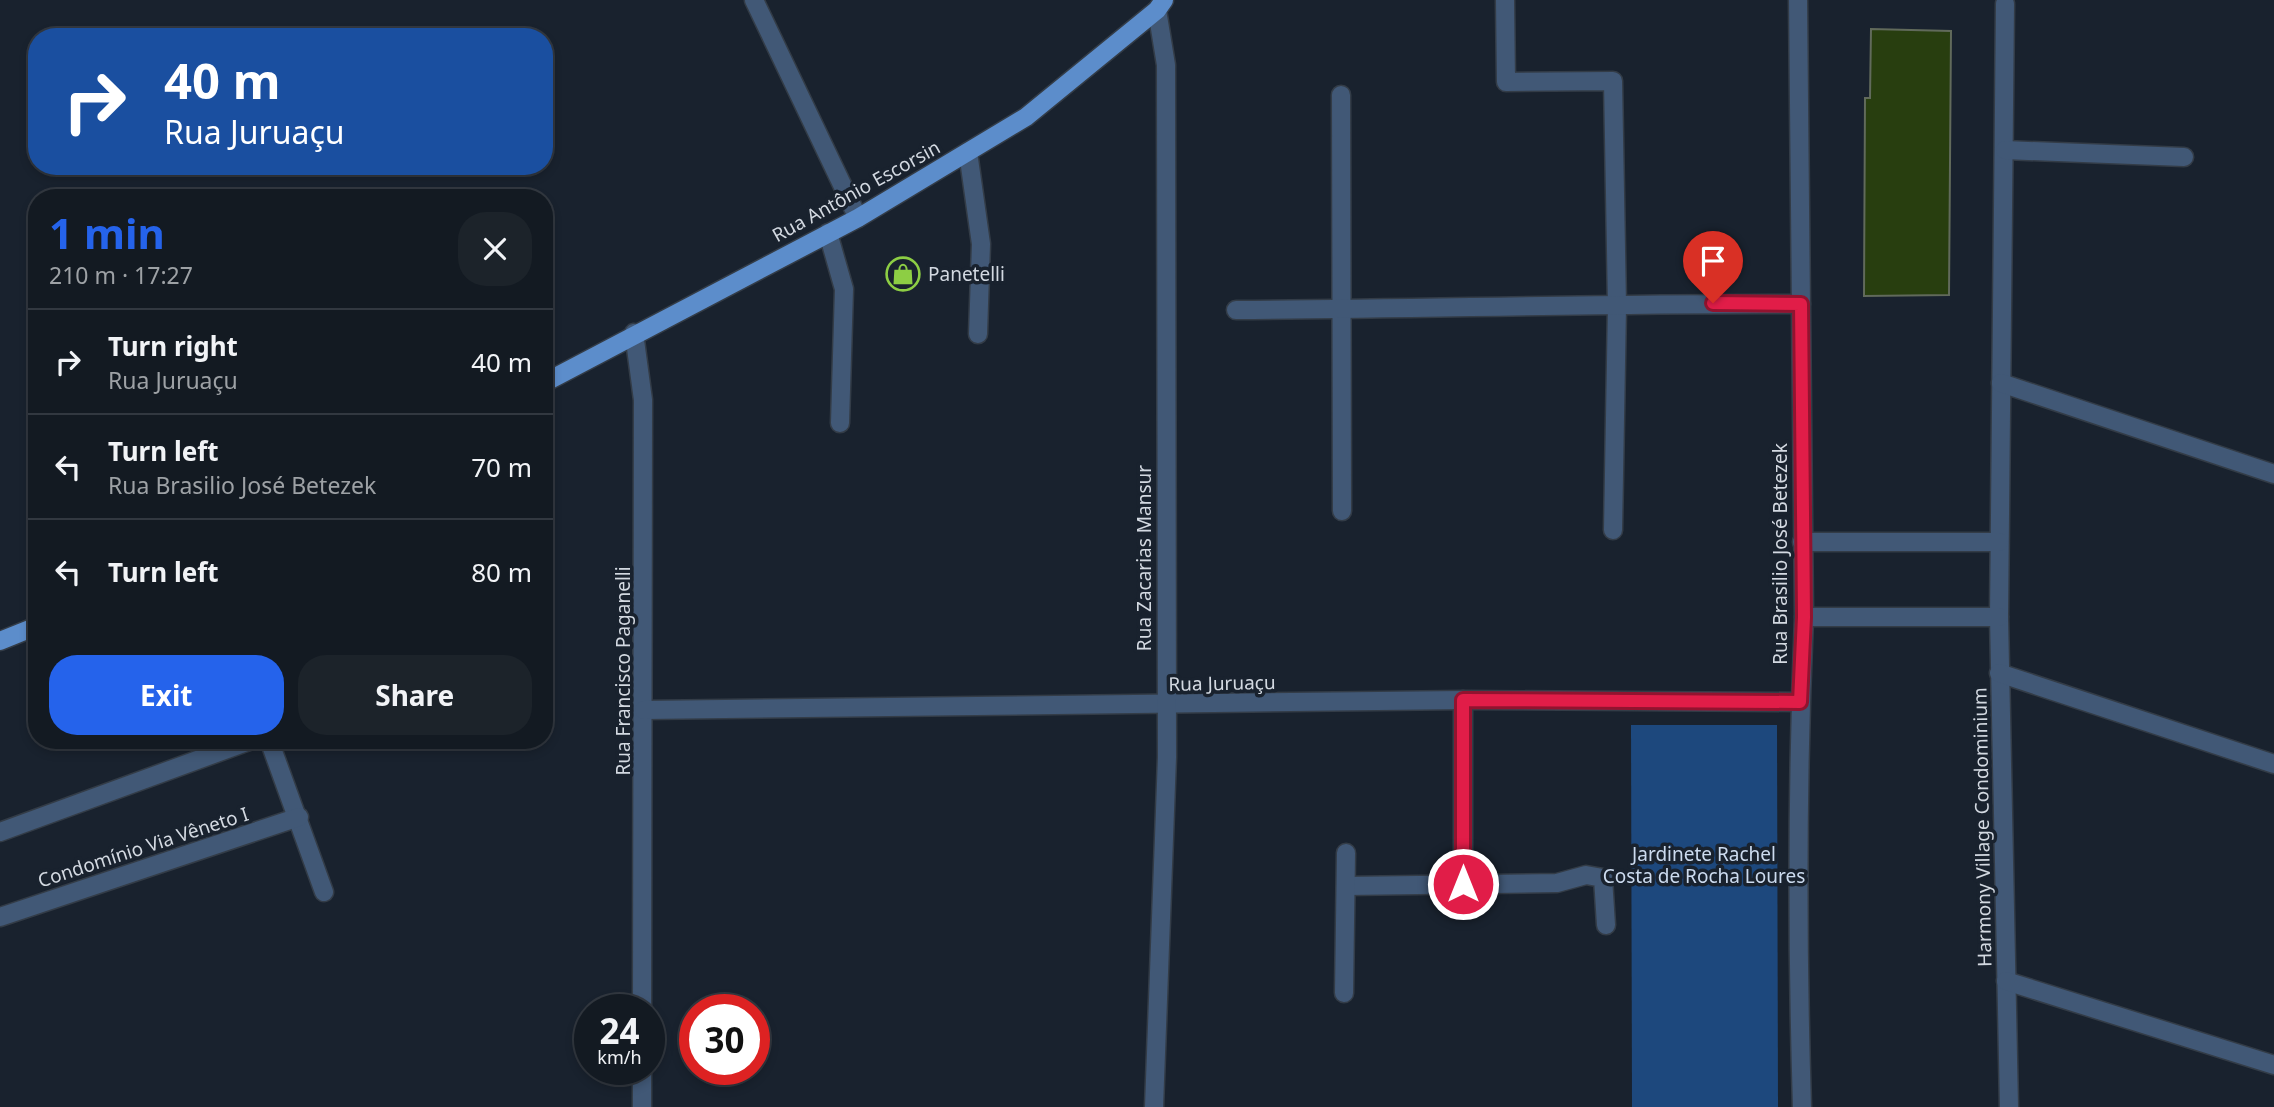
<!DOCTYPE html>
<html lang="en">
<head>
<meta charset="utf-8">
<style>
	:root { --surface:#131a22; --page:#1c232a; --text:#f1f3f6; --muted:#9da1a5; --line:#323840; --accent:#2563eb }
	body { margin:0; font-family:"Noto Sans",sans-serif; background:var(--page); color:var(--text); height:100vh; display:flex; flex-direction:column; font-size:26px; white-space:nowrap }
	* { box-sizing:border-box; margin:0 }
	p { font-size:23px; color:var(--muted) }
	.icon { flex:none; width:38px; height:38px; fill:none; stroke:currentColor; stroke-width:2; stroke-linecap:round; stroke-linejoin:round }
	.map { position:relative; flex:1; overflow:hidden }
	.panel { position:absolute; left:28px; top:189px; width:525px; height:560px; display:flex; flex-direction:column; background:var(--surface); border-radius:28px; box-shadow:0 4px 10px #0003,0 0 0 2px var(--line) }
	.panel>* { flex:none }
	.banner { position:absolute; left:28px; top:28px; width:525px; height:147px; border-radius:28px; box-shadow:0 4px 10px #0003,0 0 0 2px var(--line); background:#1a4fa0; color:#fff; overflow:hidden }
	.speed { position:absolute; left:574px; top:994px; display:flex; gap:14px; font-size:35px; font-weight:700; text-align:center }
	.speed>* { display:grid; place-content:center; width:91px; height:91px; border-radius:50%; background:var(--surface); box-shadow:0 4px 10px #0003,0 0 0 2px var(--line); line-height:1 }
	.speed small { font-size:18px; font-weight:400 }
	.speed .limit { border:10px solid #d22; background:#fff; color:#111 }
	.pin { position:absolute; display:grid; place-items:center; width:60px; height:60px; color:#fff; margin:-72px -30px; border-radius:50% 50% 50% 0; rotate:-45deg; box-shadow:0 0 7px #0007 }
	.pin .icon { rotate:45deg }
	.me { position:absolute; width:77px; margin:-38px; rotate:0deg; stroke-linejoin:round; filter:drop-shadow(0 0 5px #0008) }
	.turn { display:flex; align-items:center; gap:24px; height:147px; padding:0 21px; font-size:32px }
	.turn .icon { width:91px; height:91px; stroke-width:2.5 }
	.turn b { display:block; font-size:49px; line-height:60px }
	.round { display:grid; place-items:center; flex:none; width:74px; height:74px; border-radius:28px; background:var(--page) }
	.head { display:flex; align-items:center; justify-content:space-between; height:119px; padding:0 21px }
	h1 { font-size:42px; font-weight:700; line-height:52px; color:var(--accent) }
	.button { display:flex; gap:14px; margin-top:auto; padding:14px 21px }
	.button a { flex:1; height:80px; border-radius:28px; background:var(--accent); color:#fff; font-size:28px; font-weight:700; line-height:80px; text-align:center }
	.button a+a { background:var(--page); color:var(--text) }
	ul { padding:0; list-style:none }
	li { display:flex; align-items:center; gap:21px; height:105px; padding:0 21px; border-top:2px solid var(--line) }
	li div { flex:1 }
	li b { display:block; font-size:26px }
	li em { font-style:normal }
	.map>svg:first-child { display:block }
	.green { fill:#1d487d }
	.building { fill:#283e0f; stroke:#616a5b; stroke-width:2 }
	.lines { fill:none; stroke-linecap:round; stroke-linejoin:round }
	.minor-casing { stroke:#333c47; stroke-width:21 }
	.major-casing { stroke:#333c47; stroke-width:21 }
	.minor { stroke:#415876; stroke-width:18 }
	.major { stroke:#5c8dcb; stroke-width:18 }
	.route-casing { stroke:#92132f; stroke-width:18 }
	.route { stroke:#e11d48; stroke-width:12 }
	.labels { text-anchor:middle; stroke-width:7; stroke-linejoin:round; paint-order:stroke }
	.street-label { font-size:19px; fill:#d3d9e1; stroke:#19222e }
	.poi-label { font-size:19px; fill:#d3d9e1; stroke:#19222e; text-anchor:start }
	.park-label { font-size:19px; fill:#ccdbef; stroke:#19222e }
</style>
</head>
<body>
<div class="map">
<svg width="2274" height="1107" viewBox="0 0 2274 1107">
	<rect width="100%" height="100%" fill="#19222e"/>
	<polygon class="green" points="1631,725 1777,725 1778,1107 1632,1107"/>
	<polygon class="building" points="1871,29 1951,31 1949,295 1864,296 1865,98 1870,98"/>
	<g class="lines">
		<defs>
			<g id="minor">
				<polyline points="754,0 858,218"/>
				<polyline points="1505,0 1506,82 1613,81 1617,306 1613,530"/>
				<path d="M 1798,0 L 1804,617 C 1797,780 1797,944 1802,1107"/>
				<polyline points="2005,4 1999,617 2009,1107"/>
				<polyline points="1341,95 1342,511"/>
				<polyline points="2005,150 2184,157"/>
				<polyline points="968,152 981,244 978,334"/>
				<polyline points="828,233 844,289 840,423"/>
				<path d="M 1236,310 C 1424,309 1612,303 1801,304"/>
				<polyline points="634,333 643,400 642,1010"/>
				<polyline points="2001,383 2274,474"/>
				<polyline points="1802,542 1999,542"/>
				<polyline points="1804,617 1999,617"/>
				<polyline points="1999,673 2274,764"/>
				<polyline points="1463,700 1463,884"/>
				<polyline points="644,710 1463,700 1800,702"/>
				<polyline points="269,740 324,892"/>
				<polyline points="0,832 252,740"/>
				<polyline points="1346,886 1557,883 1586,875 1603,878 1606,925"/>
				<polyline points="0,917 299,817"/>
				<polyline points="2006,981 2274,1065"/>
				<polyline points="1344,993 1346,853"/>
				<polyline points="642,1107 642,1069"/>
				<polyline points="1154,1107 1167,757 1166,65 1157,10"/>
			</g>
			<g id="major">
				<polyline points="544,383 858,218 1026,117 1157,10 1164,0"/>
				<polyline points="0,641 37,626"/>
			</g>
		</defs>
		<use href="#minor" class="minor-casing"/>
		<use href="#major" class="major-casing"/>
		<use href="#minor" class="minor"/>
		<use href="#major" class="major"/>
	</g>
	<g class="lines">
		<defs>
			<polyline id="route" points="1463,884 1463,700 1800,702 1804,617 1801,304 1713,303"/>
		</defs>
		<use href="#route" class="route-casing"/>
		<use href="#route" class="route"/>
	</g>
	<defs>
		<symbol id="shop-ring" viewBox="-11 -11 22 22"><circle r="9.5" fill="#19222e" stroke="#8dce44" stroke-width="1.5"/><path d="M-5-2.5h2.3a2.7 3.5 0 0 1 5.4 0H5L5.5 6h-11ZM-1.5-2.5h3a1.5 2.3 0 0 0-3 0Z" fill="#8dce44"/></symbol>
	</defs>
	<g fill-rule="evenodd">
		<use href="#shop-ring" x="884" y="255" width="38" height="38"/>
	</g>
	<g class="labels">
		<g class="street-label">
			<text transform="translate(856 191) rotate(-29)" y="7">Rua Antônio Escorsin</text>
			<text transform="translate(1780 554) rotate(-90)" y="7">Rua Brasilio José Betezek</text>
			<text transform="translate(1144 558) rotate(-90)" y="7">Rua Zacarias Mansur</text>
			<text transform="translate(623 671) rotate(-90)" y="7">Rua Francisco Paganelli</text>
			<text transform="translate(1222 683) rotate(-1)" y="7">Rua Juruaçu</text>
			<text transform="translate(1982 827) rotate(-91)" y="7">Harmony Village Condominium</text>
			<text transform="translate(143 847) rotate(-18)" y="7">Condomínio Via Vêneto I</text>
		</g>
		<g class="poi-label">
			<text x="928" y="281">Panetelli</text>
		</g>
		<g class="park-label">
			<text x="1704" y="861">Jardinete Rachel<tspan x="1704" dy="22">Costa de Rocha Loures</tspan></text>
		</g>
	</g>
</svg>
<div class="speed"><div>24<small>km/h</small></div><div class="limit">30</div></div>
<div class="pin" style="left:1713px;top:303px;background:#d93025"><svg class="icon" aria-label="arrive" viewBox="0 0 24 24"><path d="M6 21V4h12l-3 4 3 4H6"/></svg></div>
<svg class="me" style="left:1463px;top:884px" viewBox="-20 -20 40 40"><circle r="17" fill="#e11d48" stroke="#fff" stroke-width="3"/><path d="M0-11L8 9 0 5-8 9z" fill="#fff"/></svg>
<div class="banner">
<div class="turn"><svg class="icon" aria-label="right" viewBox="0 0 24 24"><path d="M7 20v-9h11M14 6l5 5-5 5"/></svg><div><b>40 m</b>Rua Juruaçu</div></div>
</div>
<section class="panel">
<div class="head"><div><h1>1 min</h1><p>210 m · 17:27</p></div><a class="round"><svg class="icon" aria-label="close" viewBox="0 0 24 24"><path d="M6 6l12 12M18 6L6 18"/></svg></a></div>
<ul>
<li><svg class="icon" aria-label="right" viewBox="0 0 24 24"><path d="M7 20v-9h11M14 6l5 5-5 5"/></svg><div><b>Turn right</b><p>Rua Juruaçu</p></div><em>40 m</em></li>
<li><svg class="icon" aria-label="left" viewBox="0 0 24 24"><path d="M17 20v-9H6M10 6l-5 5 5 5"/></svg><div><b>Turn left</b><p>Rua Brasilio José Betezek</p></div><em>70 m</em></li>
<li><svg class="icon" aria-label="left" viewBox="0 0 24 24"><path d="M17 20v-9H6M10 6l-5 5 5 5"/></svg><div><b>Turn left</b></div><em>80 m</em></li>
</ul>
<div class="button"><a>Exit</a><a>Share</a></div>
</section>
</div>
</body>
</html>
